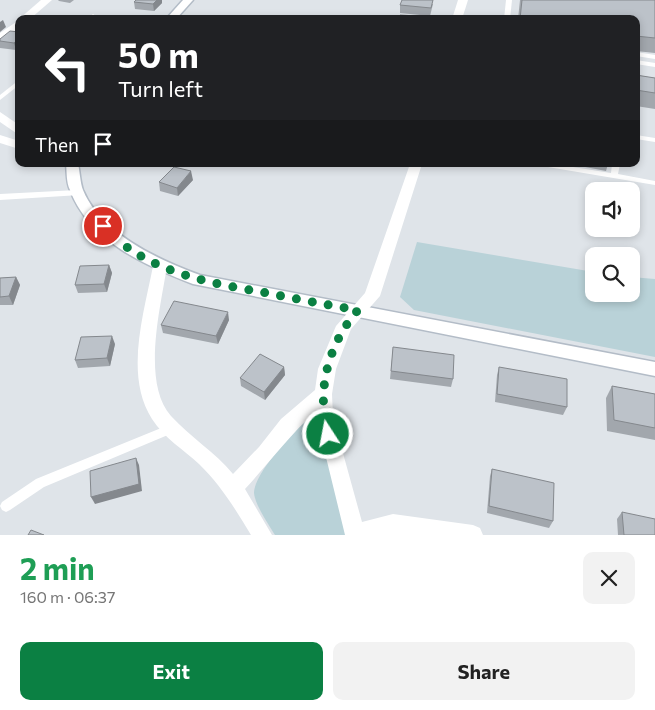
<!DOCTYPE html>
<html lang="en">
<head>
<meta charset="utf-8">
<style>
	:root { --surface:#fff; --page:#f2f2f2; --text:#222; --muted:#767676; --accent:#0b8043 }
	body { margin:0; font-family:Commissioner,sans-serif; background:var(--page); color:var(--text); height:100vh; display:flex; flex-direction:column; font-size:19px; white-space:nowrap }
	* { box-sizing:border-box; margin:0 }
	p { font-size:16px; color:var(--muted) }
	.icon { flex:none; width:28px; height:28px; fill:none; stroke:currentColor; stroke-width:2; stroke-linecap:round; stroke-linejoin:round }
	.map { position:relative; height:535px; overflow:hidden }
	.panel { display:flex; flex-direction:column; background:var(--surface); flex:1 }
	.panel>* { flex:none }
	.top-card { position:absolute; left:15px; top:15px; width:625px; height:152px; border-radius:10px; box-shadow:0 2px 8px #0003; background:#202124; color:#fff; overflow:hidden }
	.tools { position:absolute; left:585px; top:182px; display:grid; gap:10px }
	.tools a { display:grid; place-items:center; width:55px; height:55px; border-radius:10px; background:var(--surface); box-shadow:0 2px 8px #0003; font-size:25px }
	.pin { position:absolute; display:grid; place-items:center; width:42px; height:42px; color:#fff; margin:-21px; border:2px solid #fff; border-radius:50%; box-shadow:0 1px 5px #0007 }
	.me { position:absolute; width:55px; margin:-28px; rotate:349deg; stroke-linejoin:round; filter:drop-shadow(0 0 4px #0008) }
	.turn { display:flex; align-items:center; gap:18px; height:105px; padding:0 20px; font-size:22px }
	.turn .icon { width:65px; height:65px; stroke-width:2.5 }
	.turn b { display:block; font-size:35px; line-height:42px }
	.then { display:flex; align-items:center; height:48px; padding:0 20px; background:#0003; gap:10px; font-size:19px }
	.round { display:grid; place-items:center; flex:none; width:52px; height:52px; border-radius:10px; background:var(--page) }
	.headline { display:flex; align-items:center; justify-content:space-between; height:85px; padding:0 20px }
	h1 { font-size:30px; font-weight:700; line-height:38px; color:#1e9e55 }
	.action { display:flex; gap:10px; margin-top:auto; padding:10px 20px }
	.action a { flex:1; height:58px; border-radius:10px; background:var(--accent); color:#fff; font-size:20px; font-weight:700; line-height:58px; text-align:center }
	.action a+a { background:var(--page); color:var(--text) }
	.map>svg:first-child { display:block }
	.green { fill:#b9d2d8 }
	.lines { fill:none; stroke-linecap:round; stroke-linejoin:round }
	.secondary-casing { stroke:#b3bcc7; stroke-width:3 }
	.lane { fill:#fff; fill-rule:evenodd }
	.street { fill:#fff; fill-rule:evenodd }
	.secondary { fill:#fff; fill-rule:evenodd }
	.wall { fill:#a2a7ad }
	.shaded-wall { fill:#84888d }
	.building { fill:#bcc2c9; stroke:#84888d }
	.route { stroke:#0b8043; stroke-width:9; stroke-dasharray:0 16.2 }
</style>
</head>
<body>
<div class="map">
<svg width="655" height="535" viewBox="0 0 655 535">
	<rect width="100%" height="100%" fill="#dfe4e9"/>
	<g class="green">
		<polygon points="417,242 594,272 594,294 631,294 631,277 655,279 655,357 414,310 400,297"/>
		<path d="M 309,414 L 318,421 L 349,535 L 275,535 C 269,525 255,505 254,493 C 254,473 296,429 309,414 Z"/>
	</g>
	<g class="lines">
		<defs>
			<g id="secondary">
				<polygon points="183,0 193,0 176,19 166,19"/>
				<path d="M 66,164 L 78,164 C 80,172 80,182 83,190 C 101,234 159,260 200,275 L 655,362 L 655,376 L 193,284 C 146,266 89,241 70,190 C 66,182 67,172 66,164 Z"/>
			</g>
		</defs>
		<use href="#secondary" class="secondary-casing"/>
		<g class="lane">
			<polygon points="506,0 512,0 510,19 504,19"/>
			<polygon points="93,14 96,16 93,19 87,19"/>
			<polygon points="636,52 655,55 655,59 636,56"/>
			<polygon points="636,60 655,63 655,67 636,64"/>
			<polygon points="19,80 19,85 0,100 0,95"/>
			<polygon points="636,135 655,138 655,142 636,139"/>
			<polygon points="538,164 554,164 611,173 612,164 620,164 618,174 655,181 655,185 542,166"/>
			<polygon points="77,190 81,193 80,195 0,200 0,194"/>
			<polygon points="171,424 175,426 176,429 175,432 44,487 10,510 6,512 2,510 0,506 2,502 36,479"/>
		</g>
		<g class="street">
			<polygon points="41,0 52,0 30,19 19,19"/>
			<polygon points="458,0 468,0 462,19 452,19"/>
			<polygon points="19,20 19,28 0,41 0,33"/>
			<polygon points="0,112 19,125 19,135 0,122"/>
			<polygon points="0,135 19,141 19,149 0,143"/>
			<path d="M 410,164 L 422,164 L 380,296 L 351,329 L 336,369 L 332,394 L 333,417 L 362,522 L 393,514 L 473,525 L 480,528 L 483,535 L 345,535 L 315,412 C 289,436 268,464 245,489 L 272,535 L 251,535 C 236,510 220,484 199,464 C 184,450 164,438 152,419 C 124,375 144,313 153,266 L 155,262 L 160,261 L 165,262 L 167,266 C 161,306 141,382 171,416 C 190,437 215,452 233,474 L 259,447 L 281,419 L 315,390 L 318,369 L 336,326 L 365,293 Z"/>
		</g>
		<use href="#secondary" class="secondary"/>
	</g>
	<g class="wall">
		<polygon points="58,0 74,0 70,3 59,1"/>
		<polygon points="136,0 162,0 162,3 154,11 135,9 134,2"/>
		<polygon points="520,0 655,0 655,53 636,51 636,19 518,19"/>
		<polygon points="433,4 430,16 400,13 400,5"/>
		<polygon points="19,32 19,48 16,50 0,48 0,39"/>
		<polygon points="636,75 655,78 655,109 636,106"/>
		<polygon points="575,164 608,164 606,171 575,165"/>
		<polygon points="193,180 178,196 160,191 159,182"/>
		<polygon points="109,265 112,273 107,292 78,293 75,285"/>
		<polygon points="16,277 20,285 13,305 0,305 0,278"/>
		<polygon points="229,320 218,344 163,333 161,325"/>
		<polygon points="115,344 110,366 78,368 75,360"/>
		<polygon points="393,347 453,379 451,387 390,379"/>
		<polygon points="284,367 285,375 265,400 241,386 240,378"/>
		<polygon points="499,367 567,407 563,415 495,402 497,375"/>
		<polygon points="612,386 655,394 655,440 607,431 606,398"/>
		<polygon points="492,469 553,521 549,528 487,513 490,476"/>
		<polygon points="622,512 655,535 618,535 617,519"/>
	</g>
	<g class="shaded-wall">
		<polygon points="157,0 162,0 162,3 154,11 153,4"/>
		<polygon points="3,20 6,27 0,32 0,22"/>
		<polygon points="19,39 19,48 16,50 14,43"/>
		<polygon points="191,171 193,180 178,196 177,188"/>
		<polygon points="109,265 112,273 107,292 104,284"/>
		<polygon points="16,277 20,285 13,305 9,296"/>
		<polygon points="228,312 229,320 218,344 216,336"/>
		<polygon points="112,336 115,344 110,366 107,358"/>
		<polygon points="284,367 285,375 265,400 264,392"/>
		<polygon points="136,458 139,465 142,491 95,504 91,497"/>
	</g>
	<g class="building">
		<polygon points="136,0 157,0 153,4 134,2"/>
		<polygon points="402,0 433,0 431,8 400,5"/>
		<polygon points="522,0 655,0 655,38 636,36 636,19 520,19"/>
		<polygon points="400,15 417,16 416,19 398,19"/>
		<polygon points="122,16 139,18 120,19"/>
		<polygon points="10,31 19,32 19,39 14,43 0,41 0,39"/>
		<polygon points="636,75 655,78 655,93 636,90"/>
		<polygon points="174,167 191,171 177,188 159,182"/>
		<polygon points="109,265 104,284 75,285 80,266"/>
		<polygon points="16,277 9,296 0,297 0,278"/>
		<polygon points="174,301 228,312 216,336 161,325"/>
		<polygon points="112,336 107,358 75,360 81,337"/>
		<polygon points="393,347 454,355 453,379 391,371"/>
		<polygon points="260,354 284,367 264,392 240,378"/>
		<polygon points="499,367 567,379 567,407 497,394"/>
		<polygon points="612,386 655,394 655,428 614,420"/>
		<polygon points="136,458 139,484 91,497 90,471"/>
		<polygon points="492,469 554,483 553,521 489,506"/>
		<polygon points="622,512 655,519 655,535 624,535"/>
		<polygon points="31,530 44,535 28,535"/>
	</g>
	<g class="lines">
		<path class="route" d="M 103,226 C 145,272 209,283 267,293 C 297,299 327,305 358,310 C 328,344 316,391 328,434"/>
	</g>
</svg>
<div class="tools">
<a><svg class="icon" aria-label="sound" viewBox="0 0 24 24"><path d="M4 9h4l5-4v14l-5-4H4zM17 9q2 3 0 6"/></svg></a>
<a><svg class="icon" aria-label="search" viewBox="0 0 24 24"><circle cx="10" cy="10" r="6"/><path d="M15 15l6 6"/></svg></a>
</div>
<div class="pin" style="left:103px;top:226px;background:#d93025"><svg class="icon" aria-label="arrive" viewBox="0 0 24 24"><path d="M6 21V4h12l-3 4 3 4H6"/></svg></div>
<svg class="me" style="left:328px;top:434px" viewBox="-20 -20 40 40"><circle r="17" fill="#0b8043" stroke="#fff" stroke-width="3"/><path d="M0-11L8 9 0 5-8 9z" fill="#fff"/></svg>
<div class="top-card">
<div class="turn"><svg class="icon" aria-label="left" viewBox="0 0 24 24"><path d="M17 20v-9H6M10 6l-5 5 5 5"/></svg><div><b>50 m</b>Turn left</div></div>
<div class="then">Then<svg class="icon" aria-label="arrive" viewBox="0 0 24 24"><path d="M6 21V4h12l-3 4 3 4H6"/></svg></div>
</div>
</div>
<section class="panel">
<div class="headline"><div><h1>2 min</h1><p>160 m · 06:37</p></div><a class="round"><svg class="icon" aria-label="close" viewBox="0 0 24 24"><path d="M6 6l12 12M18 6L6 18"/></svg></a></div>
<div class="action"><a>Exit</a><a>Share</a></div>
</section>
</body>
</html>
